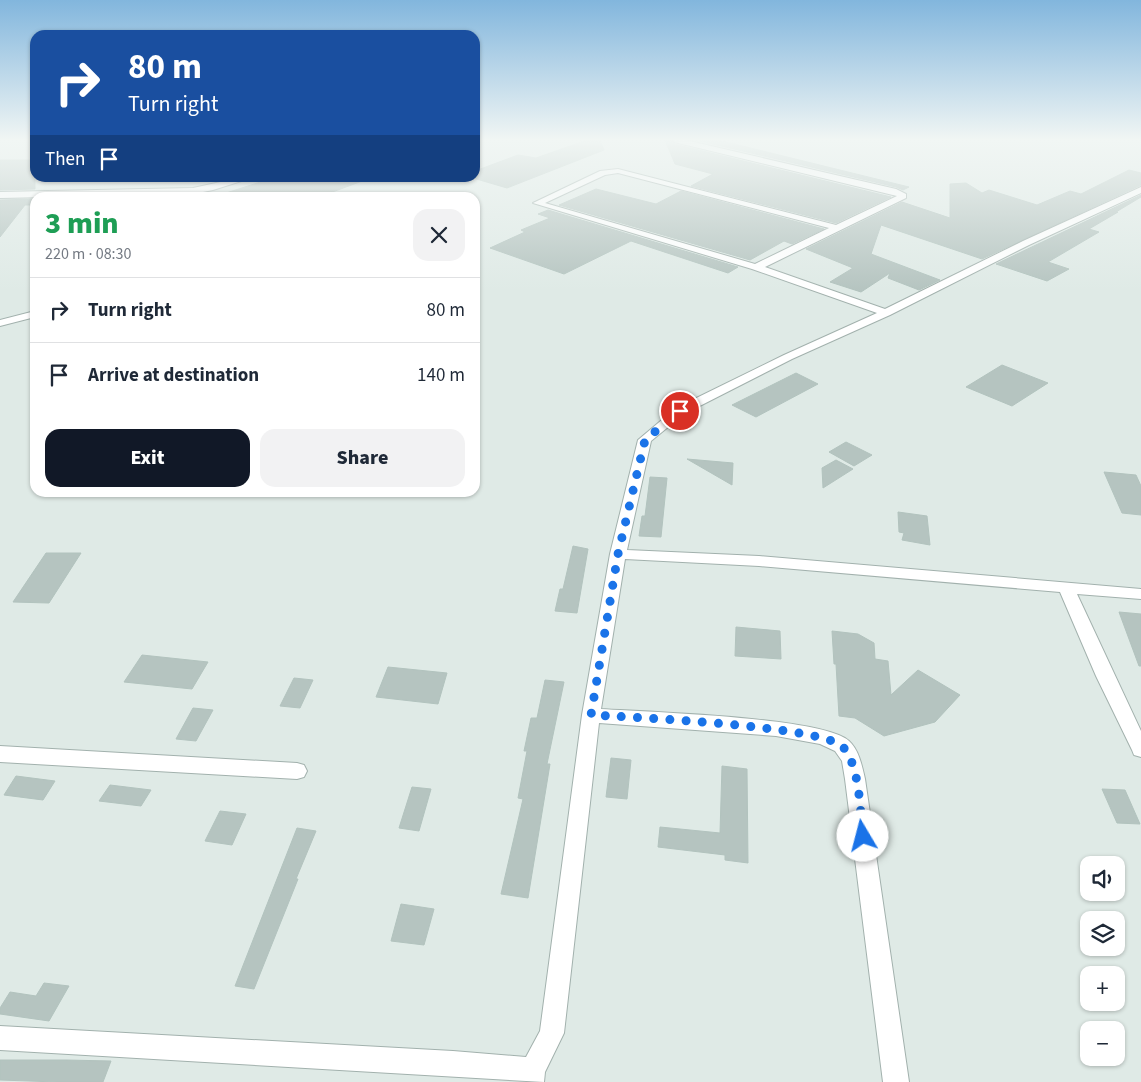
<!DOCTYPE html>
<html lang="en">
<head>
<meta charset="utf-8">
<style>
	:root { --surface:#fff; --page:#f2f2f3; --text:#1f2937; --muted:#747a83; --line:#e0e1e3; --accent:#111827 }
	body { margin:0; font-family:"Source Sans 3",sans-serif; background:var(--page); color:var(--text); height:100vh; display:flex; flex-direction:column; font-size:19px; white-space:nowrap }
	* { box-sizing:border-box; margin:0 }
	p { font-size:16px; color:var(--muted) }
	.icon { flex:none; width:28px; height:28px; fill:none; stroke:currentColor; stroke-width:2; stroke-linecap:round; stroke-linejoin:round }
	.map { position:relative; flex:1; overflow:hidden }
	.panel { position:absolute; left:30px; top:192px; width:450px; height:305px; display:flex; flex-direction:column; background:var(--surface); border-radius:15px; box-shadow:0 1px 4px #0004 }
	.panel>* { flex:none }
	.banner { position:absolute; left:30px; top:30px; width:450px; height:152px; border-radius:15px; box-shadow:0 1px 4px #0004; background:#1a4fa0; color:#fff; overflow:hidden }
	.controls { position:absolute; left:1080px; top:856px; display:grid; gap:10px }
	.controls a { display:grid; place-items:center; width:45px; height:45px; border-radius:10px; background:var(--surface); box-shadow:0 1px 4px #0004; font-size:25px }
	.pin { position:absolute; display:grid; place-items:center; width:42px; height:42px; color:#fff; margin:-21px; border:2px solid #fff; border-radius:50%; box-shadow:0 1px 5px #0007 }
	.me { position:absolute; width:55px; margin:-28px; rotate:352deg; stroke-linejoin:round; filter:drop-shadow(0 0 4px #0008) }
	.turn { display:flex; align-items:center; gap:18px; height:105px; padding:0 15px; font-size:22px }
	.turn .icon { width:65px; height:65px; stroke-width:2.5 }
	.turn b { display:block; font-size:35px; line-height:42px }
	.then { display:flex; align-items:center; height:48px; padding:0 15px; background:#0003; gap:10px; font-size:19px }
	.round { display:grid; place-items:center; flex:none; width:52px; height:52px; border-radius:15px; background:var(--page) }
	.headline { display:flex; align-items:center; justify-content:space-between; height:85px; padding:0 15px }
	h1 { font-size:30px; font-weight:800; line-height:38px; color:#1e9e55 }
	.cta { display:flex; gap:10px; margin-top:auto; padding:10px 15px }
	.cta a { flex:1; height:58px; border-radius:15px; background:var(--accent); color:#fff; font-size:20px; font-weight:800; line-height:58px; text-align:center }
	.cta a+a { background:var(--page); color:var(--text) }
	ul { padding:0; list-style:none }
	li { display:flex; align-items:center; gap:15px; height:65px; padding:0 15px; border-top:1px solid var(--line) }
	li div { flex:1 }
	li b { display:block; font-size:19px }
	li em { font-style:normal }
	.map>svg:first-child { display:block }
	.building { fill:#b5c4c0; stroke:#b2c3be }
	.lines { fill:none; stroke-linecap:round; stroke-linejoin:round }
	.street-casing { stroke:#a2b1ad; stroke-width:2 }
	.street { fill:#fff; fill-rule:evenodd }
	.route { stroke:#1a73e8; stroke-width:9; stroke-dasharray:0 16.2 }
</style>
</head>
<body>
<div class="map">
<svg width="1141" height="1082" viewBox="0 0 1141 1082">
	<rect width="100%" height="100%" fill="#dfeae6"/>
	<g class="building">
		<polygon points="587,140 600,140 604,150 507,188 473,178 475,178 475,171 518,155 536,158"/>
		<polygon points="665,140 672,140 674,144 891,197 836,223 691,186 713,174 675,164"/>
		<polygon points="704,140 718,140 909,187 903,190 896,187 700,141"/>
		<polygon points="0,160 35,160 35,189 0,190"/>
		<polygon points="1129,170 1141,173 1141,185 982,259 881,225 871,254 940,280 919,290 888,278 890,273 861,292 830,282 853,268 806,249 902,202 950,218 950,184 966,183 982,193 989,190 1037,205 1070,191 1081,194"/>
		<polygon points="273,178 365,178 365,180 316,198 224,198 223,194"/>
		<polygon points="596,189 656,204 681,191 824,229 792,244 784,241 750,260 559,205"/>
		<polygon points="1141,195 1141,197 1116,212 1118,212 1089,229 1099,232 1048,262 1069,269 1047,281 996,264"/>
		<polygon points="35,199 35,205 25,205 0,237 0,200"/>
		<polygon points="548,210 738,267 728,273 631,241 564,274 490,248 525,232 521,230 550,218 538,214"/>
		<polygon points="1002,365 1048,383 1012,406 966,387"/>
		<polygon points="796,373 818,384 756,417 732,405"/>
		<polygon points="846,442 872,455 854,466 829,452"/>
		<polygon points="687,459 733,463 732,485"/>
		<polygon points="836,460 853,469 823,488 822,468"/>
		<polygon points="1104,472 1136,475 1141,486 1141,515 1122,513"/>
		<polygon points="650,477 667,478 661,537 639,536 642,516 645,516"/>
		<polygon points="898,512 927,516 930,545 902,540 904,533 899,532"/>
		<polygon points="573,546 588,549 577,613 555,611 560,589 563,589"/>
		<polygon points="46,553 81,553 49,603 13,602"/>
		<polygon points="1119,612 1141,614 1141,666 1139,666"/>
		<polygon points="736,627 780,631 781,659 735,656"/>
		<polygon points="832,631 858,634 874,643 875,659 888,661 891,695 918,670 960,695 935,722 884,736 855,718 839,716 836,664 834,664"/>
		<polygon points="142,655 208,662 192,689 124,682"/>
		<polygon points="388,667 447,673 438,704 376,697"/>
		<polygon points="294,678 313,680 300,708 280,706"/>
		<polygon points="545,680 564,682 547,764 550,764 528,898 501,894 523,799 518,798 527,751 524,751 531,718 537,718"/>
		<polygon points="193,708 213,710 196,741 176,739"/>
		<polygon points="611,758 631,760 627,799 606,797"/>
		<polygon points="722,766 747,769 748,863 725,860 725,855 658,847 660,827 720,833"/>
		<polygon points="16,776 55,781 43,800 4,795"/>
		<polygon points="110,785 151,790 141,806 99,801"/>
		<polygon points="412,787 431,789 419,831 399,828"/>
		<polygon points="1102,789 1125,790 1140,824 1117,823"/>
		<polygon points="220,811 246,814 232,845 205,841"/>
		<polygon points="297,828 316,831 296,879 298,879 254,989 235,986"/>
		<polygon points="401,904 434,909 424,945 391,941"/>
		<polygon points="44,983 69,986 49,1021 0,1014 0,1008 10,992 36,996"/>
		<polygon points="0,1060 66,1060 111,1061 103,1082 57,1082 0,1080"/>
	</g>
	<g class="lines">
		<defs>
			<g id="street">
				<path d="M 674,140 L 685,140 L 896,189 L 906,194 L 906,198 L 765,267 L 885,309 L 1023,241 L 1141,187 L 1141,193 L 1029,245 L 890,315 L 792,359 L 684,414 L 651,441 L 627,550 L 759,556 L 1141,589 L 1141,599 L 1077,594 L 1141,731 L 1141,757 L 1134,755 L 1132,750 L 1096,676 L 1060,592 L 759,566 L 625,559 L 601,709 C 645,712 823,717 849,741 C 859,750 862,766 865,779 L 909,1082 L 883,1082 L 845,779 L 842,761 L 835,751 L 820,744 L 776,736 L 599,723 L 564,1033 L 545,1072 L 544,1082 L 0,1050 L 0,1026 L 453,1051 L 526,1057 L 540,1031 L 582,715 L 610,554 L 638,440 L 676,408 L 784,355 L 877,313 L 752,269 L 533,203 L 600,171 L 618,169 L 836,225 L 897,196 L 674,142 ZM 618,173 L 829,228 L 755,264 L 545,203 L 605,175 Z"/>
				<polygon points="239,178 251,178 213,190 193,194 0,198 0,192 193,188"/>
				<polygon points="35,311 35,317 0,326 0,320"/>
				<polygon points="0,746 297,763 304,765 307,771 304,777 297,779 0,762"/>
			</g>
		</defs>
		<use href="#street" class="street-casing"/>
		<use href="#street" class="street"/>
	</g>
	<linearGradient id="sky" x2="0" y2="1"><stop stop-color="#82b6dd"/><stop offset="0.48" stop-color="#f1f6f4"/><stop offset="1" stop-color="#f1f6f4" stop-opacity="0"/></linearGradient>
	<rect width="1141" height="291" fill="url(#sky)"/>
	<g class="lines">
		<path class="route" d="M 680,411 L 645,440 L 618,554 L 591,715 C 629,717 824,726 843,747 C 860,766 860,811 863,836"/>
	</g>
</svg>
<div class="controls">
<a><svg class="icon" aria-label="sound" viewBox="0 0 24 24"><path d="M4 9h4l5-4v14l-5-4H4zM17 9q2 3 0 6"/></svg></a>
<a><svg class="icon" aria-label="layers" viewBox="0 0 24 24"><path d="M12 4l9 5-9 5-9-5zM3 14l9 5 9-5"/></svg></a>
<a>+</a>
<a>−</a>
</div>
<div class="pin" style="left:680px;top:411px;background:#d93025"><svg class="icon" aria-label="arrive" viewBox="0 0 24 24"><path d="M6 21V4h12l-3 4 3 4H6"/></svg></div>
<svg class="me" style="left:863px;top:836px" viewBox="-20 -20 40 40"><circle r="19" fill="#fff"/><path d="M0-13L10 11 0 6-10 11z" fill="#1a73e8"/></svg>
<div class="banner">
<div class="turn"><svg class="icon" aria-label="right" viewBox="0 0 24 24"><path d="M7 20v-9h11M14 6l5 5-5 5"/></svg><div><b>80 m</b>Turn right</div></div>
<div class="then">Then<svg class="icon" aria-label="arrive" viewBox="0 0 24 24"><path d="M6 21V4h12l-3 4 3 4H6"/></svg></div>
</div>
<section class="panel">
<div class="headline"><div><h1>3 min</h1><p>220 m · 08:30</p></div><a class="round"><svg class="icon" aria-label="close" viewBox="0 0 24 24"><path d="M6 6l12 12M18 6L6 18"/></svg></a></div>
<ul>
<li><svg class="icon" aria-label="right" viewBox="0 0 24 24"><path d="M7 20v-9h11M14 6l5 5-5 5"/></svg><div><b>Turn right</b></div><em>80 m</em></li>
<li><svg class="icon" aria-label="arrive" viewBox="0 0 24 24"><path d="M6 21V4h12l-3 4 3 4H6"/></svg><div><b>Arrive at destination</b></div><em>140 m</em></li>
</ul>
<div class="cta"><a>Exit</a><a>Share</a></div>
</section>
</div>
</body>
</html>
